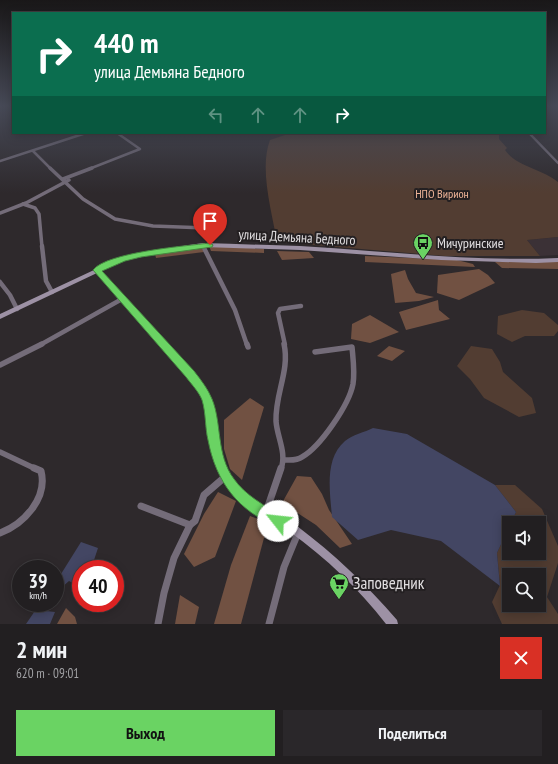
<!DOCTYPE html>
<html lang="ru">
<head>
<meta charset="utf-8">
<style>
	:root { --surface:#221f21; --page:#2a272a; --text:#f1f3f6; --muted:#a2a2a5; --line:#3f3d3f; --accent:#6ad363 }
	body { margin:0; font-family:"PT Sans Narrow",sans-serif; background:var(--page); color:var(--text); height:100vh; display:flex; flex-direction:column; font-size:15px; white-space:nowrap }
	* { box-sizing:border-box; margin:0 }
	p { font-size:13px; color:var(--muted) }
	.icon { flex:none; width:22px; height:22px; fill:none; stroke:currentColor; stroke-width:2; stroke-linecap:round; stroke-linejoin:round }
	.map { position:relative; height:624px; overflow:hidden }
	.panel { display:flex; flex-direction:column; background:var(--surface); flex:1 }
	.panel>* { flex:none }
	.banner { position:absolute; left:12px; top:12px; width:534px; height:122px; border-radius:0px; box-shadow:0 2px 10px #0003,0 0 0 1px var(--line); background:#0b6e4f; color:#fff; overflow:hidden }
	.fabs { position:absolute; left:502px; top:516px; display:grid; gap:8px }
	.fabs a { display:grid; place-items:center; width:44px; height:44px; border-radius:0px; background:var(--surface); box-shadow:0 2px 10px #0003,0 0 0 1px var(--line); font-size:20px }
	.speed { position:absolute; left:12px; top:560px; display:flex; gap:8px; font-size:20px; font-weight:700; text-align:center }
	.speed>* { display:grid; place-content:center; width:52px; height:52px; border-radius:50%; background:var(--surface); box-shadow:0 2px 10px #0003,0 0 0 1px var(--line); line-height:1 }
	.speed small { font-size:10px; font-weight:400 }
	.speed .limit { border:6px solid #d22; background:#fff; color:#111 }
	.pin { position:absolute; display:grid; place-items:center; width:34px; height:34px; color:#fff; margin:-41px -17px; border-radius:50% 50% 50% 0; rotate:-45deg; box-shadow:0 0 4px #0007 }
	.pin .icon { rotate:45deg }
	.me { position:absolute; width:44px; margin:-22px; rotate:299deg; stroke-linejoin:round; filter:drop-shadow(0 0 3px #0008) }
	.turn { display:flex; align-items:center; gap:14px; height:84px; padding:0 16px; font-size:18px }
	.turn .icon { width:52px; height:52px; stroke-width:2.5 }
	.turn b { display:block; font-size:28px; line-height:34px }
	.lanes { display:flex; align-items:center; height:38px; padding:0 16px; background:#0003; justify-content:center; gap:20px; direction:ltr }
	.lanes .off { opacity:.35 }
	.round { display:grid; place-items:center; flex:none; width:42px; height:42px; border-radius:0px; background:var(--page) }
	.head { display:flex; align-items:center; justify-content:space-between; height:68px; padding:0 16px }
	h1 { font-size:24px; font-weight:700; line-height:30px }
	.action { display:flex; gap:8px; margin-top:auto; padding:8px 16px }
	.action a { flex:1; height:46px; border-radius:0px; background:var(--accent); color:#111; font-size:16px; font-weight:700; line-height:46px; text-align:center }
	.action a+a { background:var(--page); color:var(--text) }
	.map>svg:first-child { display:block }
	.built { fill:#3b3136 }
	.green { fill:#523d32; fill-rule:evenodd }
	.forest { fill:#715142 }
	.water { fill:#434663 }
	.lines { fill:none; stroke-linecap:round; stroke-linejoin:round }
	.street-far4 { stroke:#746c79; stroke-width:2.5 }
	.street-far3 { stroke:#746c79; stroke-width:3.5 }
	.street-far2 { stroke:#746c79; stroke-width:4.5 }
	.street-far1 { stroke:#746c79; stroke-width:5.5 }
	.street { stroke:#746c79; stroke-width:7 }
	.secondary { fill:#9d91a5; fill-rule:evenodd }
	.route { fill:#6ad363; stroke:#458940 }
	.labels { text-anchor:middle; stroke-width:4; stroke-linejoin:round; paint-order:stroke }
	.far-park-label { font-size:12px; fill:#eeb397; stroke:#242022 }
	.street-label { font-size:14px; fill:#e1dee0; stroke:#242022 }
	.poi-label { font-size:14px; fill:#e1dee0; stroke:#242022; text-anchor:start }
	.near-poi-label { font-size:17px; fill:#e1dee0; stroke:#242022; text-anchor:start }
</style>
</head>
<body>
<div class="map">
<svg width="558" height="624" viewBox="0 0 558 624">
	<rect width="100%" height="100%" fill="#2e292c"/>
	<polygon class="built" points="558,237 558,255 540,256 527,240"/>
	<g class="green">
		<path d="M 291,133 L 499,133 L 499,139 L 507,148 L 505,150 C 517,167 543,169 558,182 L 558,237 L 527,240 L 540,256 L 445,256 L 277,242 C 272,212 259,169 270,140 Z"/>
		<polygon points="522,310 544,313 558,325 558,331 554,336 525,336 512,342 497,334 498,316"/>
		<polygon points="471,346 492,349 500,362 503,372 532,398 536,413 519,417 484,398 470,379 457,366"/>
		<path d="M 495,485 L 515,485 L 542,509 L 558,546 L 558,563 L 547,597 L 558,614 L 558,624 L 502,624 L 492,602 L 500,585 L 497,553 L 509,527 L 509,553 L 539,553 L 539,523 L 511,523 L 516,512 ZM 509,575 L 539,575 L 539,605 L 509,605 Z"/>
	</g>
	<g class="forest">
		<polygon points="209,246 264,249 264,253 211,251"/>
		<polygon points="201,247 204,252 156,258 155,254"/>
		<polygon points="277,251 309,252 314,258 282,260"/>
		<polygon points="365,256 457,260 473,264 475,267 365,262"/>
		<polygon points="495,262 558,262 558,269 502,268"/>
		<polygon points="479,269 488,275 495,283 459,300 437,293 438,275"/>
		<polygon points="405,270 408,279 416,293 434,297 419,301 395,303 391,274"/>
		<polygon points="438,300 439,310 450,319 406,330 399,312"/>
		<polygon points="370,315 399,332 370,343 351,339 352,324"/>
		<polygon points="389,346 405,351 392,361 377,356"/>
		<polygon points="250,398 264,407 242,480 230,469 224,449 224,420"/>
		<polygon points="297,476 311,477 322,494 329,510 352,544 340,548 316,525 282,503"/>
		<polygon points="218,492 236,501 215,557 194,567 184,554 204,514"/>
		<polygon points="250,516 268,523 241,624 214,624 231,565"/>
		<polygon points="180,595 199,607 195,624 175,624"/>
		<polygon points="66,608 75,617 77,624 57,624"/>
	</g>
	<g class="water">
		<path d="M 373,428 L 407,434 L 495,485 L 516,512 L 511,523 L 509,523 L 509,527 L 497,553 L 500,586 L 441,541 L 391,530 L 358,540 L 332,517 C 330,492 324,459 345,441 C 352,435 365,432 373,428 Z"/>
		<polygon points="81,542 98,548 91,569 81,569 81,584 75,584 69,581 61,588 56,588 56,582"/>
		<polygon points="39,605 46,611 55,612 50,624 26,624"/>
	</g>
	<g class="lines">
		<g class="street-far4">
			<polyline points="529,133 558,163"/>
			<polyline points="33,151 51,169"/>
			<polyline points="0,161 86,133"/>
			<polyline points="89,169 140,149 117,133"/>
		</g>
		<g class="street-far3">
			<polyline points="50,168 83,199 115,219 153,226 206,228 210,232 209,245"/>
			<polyline points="63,179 92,168"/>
			<polyline points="23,204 35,208 39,214 42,247"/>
			<polyline points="0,213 26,203 69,180"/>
			<polyline points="203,245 204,247"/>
		</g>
		<g class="street-far2">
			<polyline points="42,246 46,281 52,292"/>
			<polyline points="203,246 235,310 247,345"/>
			<polyline points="0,282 10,295 17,309"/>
			<polyline points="40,345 122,299"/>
			<polyline points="285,345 278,313 280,309 301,306"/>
		</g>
		<g class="street-far1">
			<polyline points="247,344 248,347"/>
			<polyline points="0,365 42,344"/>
			<polyline points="0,452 36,469"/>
			<path d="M 284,460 C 290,460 297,461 302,457 C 320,447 349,405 353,384 C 355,372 353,359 352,347 L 315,352"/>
			<path d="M 281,469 C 287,453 277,437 276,421 C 275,394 290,370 284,344"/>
		</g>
		<g class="street">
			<polyline points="141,506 190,525"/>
			<polyline points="265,515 281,468"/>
			<path d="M 0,533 C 24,524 48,498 41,471 L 34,468"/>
			<polyline points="158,624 164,593 174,558 190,525 195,521 204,495 226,476"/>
			<polyline points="269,624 284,567 298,533"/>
		</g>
		<path class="secondary" d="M 203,243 C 235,244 268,245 300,246 C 386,251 472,262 558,258 L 558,262 L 536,263 L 441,260 L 300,250 L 203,247 L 161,253 L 123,261 L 101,271 L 192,372 C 200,381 208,391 212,403 C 219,429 216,459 233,481 C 243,494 258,507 273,514 C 281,518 290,521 297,526 C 334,554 367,585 397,620 L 398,624 L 386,624 C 359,589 326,558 290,532 C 282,527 273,524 265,520 C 252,512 238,501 228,488 C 208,463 213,431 204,401 C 201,392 194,384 188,376 L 97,273 L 0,319 L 0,314 L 94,270 L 95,269 L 122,257 L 161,249 Z"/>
	</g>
	<linearGradient id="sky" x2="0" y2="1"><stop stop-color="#191718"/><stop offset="0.55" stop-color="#464956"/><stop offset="1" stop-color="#464956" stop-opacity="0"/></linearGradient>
	<rect width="558" height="193" fill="url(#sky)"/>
	<path class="route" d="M 210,243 L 213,245 L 212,247 L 141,257 L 125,261 L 102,271 L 194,371 C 201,380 208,389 212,399 C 222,423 216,455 234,479 C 245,495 265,506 282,516 L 284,521 L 282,525 L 278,527 C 238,511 216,482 208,440 C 205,428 206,413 202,400 C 199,392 192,385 186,377 L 93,270 C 107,252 186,246 210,243 Z"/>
	<defs>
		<symbol id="bus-pin" viewBox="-11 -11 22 30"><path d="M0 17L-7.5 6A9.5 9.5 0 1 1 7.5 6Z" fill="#6ad363" stroke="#242022"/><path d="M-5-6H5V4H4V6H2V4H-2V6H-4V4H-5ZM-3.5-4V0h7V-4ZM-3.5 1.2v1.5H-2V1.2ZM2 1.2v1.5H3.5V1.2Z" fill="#111"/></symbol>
		<symbol id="supermarket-pin" viewBox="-11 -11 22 30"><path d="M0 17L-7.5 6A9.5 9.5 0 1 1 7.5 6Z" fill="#6ad363" stroke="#242022"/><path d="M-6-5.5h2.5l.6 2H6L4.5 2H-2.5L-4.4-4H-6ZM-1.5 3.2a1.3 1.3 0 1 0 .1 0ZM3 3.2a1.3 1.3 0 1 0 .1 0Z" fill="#111"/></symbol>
	</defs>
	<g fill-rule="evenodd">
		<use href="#bus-pin" x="412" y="232" width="22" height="30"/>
		<use href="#supermarket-pin" x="328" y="572" width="22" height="30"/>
	</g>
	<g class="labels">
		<g class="far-park-label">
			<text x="442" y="198">НПО Вирион</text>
		</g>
		<g class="street-label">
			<text transform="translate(297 237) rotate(3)" y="5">улица Демьяна Бедного</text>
		</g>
		<g class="poi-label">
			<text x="437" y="248">Мичуринские</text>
		</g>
		<g class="near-poi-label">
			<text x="353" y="589">Заповедник</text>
		</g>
	</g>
</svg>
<div class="fabs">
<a><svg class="icon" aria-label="sound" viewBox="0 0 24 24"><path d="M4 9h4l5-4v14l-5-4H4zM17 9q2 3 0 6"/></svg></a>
<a><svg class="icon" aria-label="search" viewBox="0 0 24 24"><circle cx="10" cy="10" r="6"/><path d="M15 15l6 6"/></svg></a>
</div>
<div class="speed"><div>39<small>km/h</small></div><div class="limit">40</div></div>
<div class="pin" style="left:210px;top:245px;background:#d93025"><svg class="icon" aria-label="arrive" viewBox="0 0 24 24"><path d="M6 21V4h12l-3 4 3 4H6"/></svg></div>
<svg class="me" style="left:278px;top:521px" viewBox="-20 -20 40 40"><circle r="19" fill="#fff"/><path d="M0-13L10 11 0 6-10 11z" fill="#6ad363"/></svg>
<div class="banner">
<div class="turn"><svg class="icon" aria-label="right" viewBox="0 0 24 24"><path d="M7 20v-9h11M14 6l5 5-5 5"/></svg><div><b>440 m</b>улица Демьяна Бедного</div></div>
<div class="lanes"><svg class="icon off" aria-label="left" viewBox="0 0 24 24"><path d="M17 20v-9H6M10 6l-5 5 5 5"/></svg><svg class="icon off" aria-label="ahead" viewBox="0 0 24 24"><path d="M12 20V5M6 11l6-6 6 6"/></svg><svg class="icon off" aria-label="ahead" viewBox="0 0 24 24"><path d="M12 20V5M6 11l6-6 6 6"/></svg><svg class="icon" aria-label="right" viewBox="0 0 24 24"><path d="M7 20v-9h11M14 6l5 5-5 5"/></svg></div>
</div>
</div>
<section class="panel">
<div class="head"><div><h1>2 мин</h1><p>620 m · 09:01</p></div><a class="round" style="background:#d93025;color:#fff"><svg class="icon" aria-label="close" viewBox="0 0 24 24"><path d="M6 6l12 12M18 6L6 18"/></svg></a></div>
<div class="action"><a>Выход</a><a>Поделиться</a></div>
</section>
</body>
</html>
